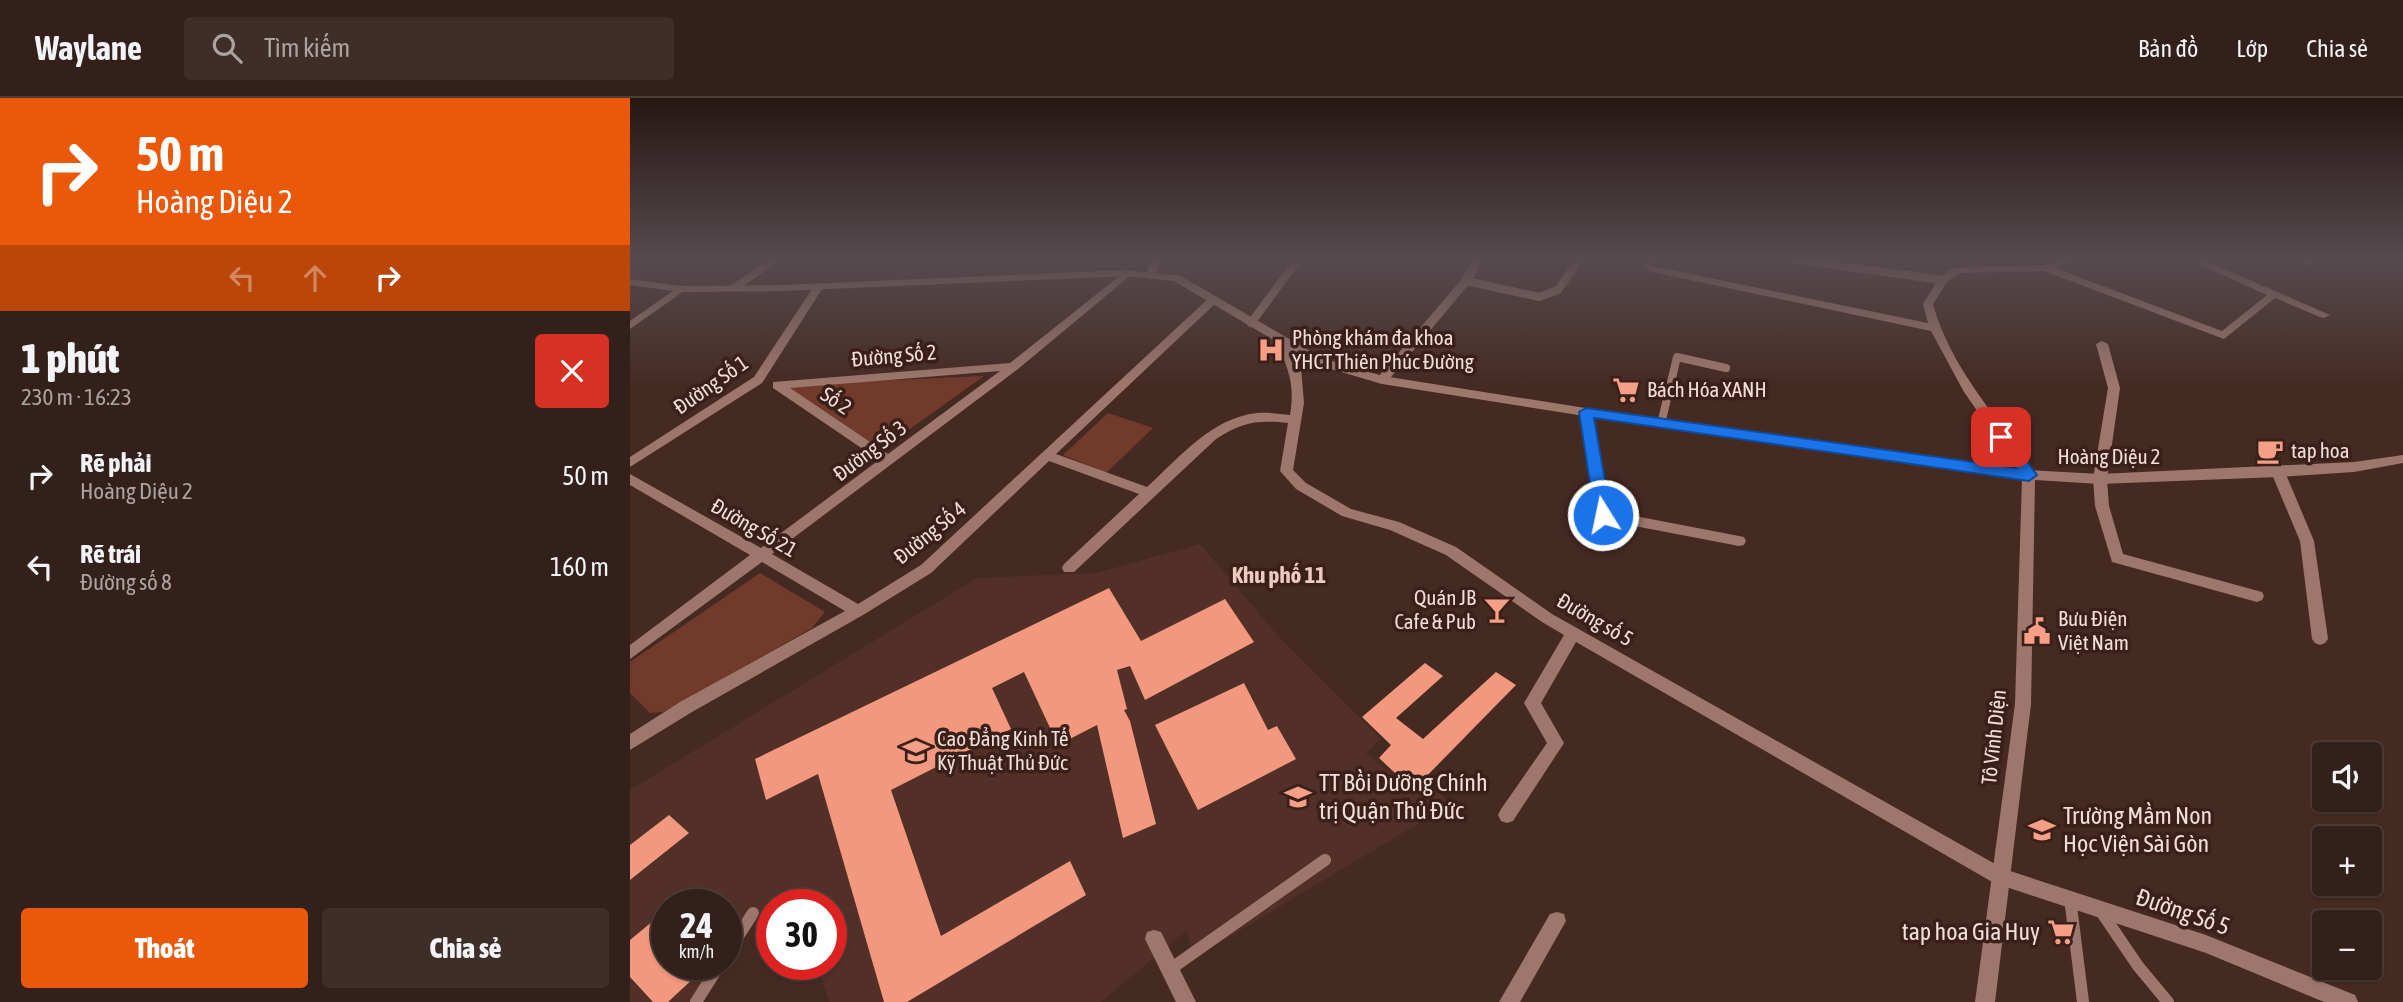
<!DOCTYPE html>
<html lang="vi">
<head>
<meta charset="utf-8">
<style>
	:root { --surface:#34201a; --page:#3f2d27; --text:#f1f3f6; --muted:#a9a3a2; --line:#4e3e39; --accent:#ea580c }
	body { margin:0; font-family:"Asap Condensed",sans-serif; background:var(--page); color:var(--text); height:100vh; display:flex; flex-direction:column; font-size:26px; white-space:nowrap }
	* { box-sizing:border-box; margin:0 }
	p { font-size:23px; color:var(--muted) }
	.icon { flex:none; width:38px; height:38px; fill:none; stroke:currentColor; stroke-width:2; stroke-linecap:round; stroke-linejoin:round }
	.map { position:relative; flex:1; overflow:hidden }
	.details { display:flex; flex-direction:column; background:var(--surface); width:630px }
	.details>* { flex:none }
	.guide { background:#ea580c; color:#fff; overflow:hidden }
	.fabs { position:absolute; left:1682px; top:644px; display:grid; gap:14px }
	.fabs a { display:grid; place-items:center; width:70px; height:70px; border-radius:7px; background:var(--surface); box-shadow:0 2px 5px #0004,0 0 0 2px var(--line); font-size:35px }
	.speed { position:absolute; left:21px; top:791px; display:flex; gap:14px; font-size:35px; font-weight:700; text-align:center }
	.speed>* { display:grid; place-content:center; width:91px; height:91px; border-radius:50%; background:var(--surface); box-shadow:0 2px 5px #0004,0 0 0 2px var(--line); line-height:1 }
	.speed small { font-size:18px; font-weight:400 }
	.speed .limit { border:10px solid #d22; background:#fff; color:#111 }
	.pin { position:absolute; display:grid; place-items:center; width:60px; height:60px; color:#fff; margin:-30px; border-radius:14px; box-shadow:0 4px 10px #0006 }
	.me { position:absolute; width:77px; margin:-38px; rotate:350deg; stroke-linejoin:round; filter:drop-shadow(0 0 5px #0008) }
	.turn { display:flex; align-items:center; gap:24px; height:147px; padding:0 21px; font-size:32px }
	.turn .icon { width:91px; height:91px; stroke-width:2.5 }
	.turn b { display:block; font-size:49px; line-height:60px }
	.lanes { display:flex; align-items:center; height:66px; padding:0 21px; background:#0003; justify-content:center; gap:35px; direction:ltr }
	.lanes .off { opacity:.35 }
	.round { display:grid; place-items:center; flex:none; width:74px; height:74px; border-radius:7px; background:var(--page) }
	.overview { display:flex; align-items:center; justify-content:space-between; height:119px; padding:0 21px }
	h1 { font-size:42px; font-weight:800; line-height:52px }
	.action { display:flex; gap:14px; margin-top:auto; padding:14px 21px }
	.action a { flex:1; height:80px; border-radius:7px; background:var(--accent); color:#fff; font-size:28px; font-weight:800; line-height:80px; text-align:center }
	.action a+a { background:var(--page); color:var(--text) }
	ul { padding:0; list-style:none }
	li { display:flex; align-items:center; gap:21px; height:91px; padding:0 21px }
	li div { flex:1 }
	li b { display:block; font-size:26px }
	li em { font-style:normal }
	header { display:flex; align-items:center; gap:42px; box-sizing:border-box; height:98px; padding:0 35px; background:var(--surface); border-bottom:2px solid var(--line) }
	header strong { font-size:33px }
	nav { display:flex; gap:38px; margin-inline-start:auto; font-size:24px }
	.search { width:490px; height:63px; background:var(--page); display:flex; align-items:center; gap:18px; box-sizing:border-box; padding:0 24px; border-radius:7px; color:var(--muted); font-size:26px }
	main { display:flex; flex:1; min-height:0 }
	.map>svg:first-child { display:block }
	.built { fill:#523027 }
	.green { fill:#713a2a }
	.building { fill:#f1987e }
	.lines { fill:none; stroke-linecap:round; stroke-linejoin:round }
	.service-far1 { stroke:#9e776c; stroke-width:8 }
	.service { stroke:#9e776c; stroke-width:12 }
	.minor { fill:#9e776c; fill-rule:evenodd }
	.tertiary { fill:#9e776c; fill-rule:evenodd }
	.route { fill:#1a73e8; stroke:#114b97; stroke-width:2 }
	.labels { text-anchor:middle; stroke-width:7; stroke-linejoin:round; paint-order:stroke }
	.poi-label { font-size:21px; fill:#f0ded9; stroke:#3a2018; text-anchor:start }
	.street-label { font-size:21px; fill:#f0ded9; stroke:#3a2018 }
	.neighbourhood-label { font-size:23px; font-weight:bold; fill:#edc9bf; stroke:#3a2018 }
	.near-poi-label { font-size:24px; fill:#f0ded9; stroke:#3a2018; text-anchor:start }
	.near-street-label { font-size:24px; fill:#f0ded9; stroke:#3a2018 }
</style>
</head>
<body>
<header>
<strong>Waylane</strong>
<div class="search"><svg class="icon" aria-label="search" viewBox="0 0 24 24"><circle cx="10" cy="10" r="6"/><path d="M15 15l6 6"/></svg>Tìm kiếm</div>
<nav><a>Bản đồ</a><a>Lớp</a><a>Chia sẻ</a></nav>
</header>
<main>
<section class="details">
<div class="guide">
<div class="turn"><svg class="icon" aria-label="right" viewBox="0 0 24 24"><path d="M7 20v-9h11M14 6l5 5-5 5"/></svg><div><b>50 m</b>Hoàng Diệu 2</div></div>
<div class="lanes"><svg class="icon off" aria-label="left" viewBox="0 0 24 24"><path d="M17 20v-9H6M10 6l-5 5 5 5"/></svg><svg class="icon off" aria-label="ahead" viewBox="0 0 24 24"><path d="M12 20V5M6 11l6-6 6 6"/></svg><svg class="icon" aria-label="right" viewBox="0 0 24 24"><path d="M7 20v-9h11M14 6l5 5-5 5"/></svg></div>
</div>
<div class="overview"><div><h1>1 phút</h1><p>230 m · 16:23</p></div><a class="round" style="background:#d93025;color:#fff"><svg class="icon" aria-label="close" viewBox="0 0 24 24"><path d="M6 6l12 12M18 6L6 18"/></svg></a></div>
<ul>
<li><svg class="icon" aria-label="right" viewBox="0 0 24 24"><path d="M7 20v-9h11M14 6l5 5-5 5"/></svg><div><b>Rẽ phải</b><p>Hoàng Diệu 2</p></div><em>50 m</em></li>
<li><svg class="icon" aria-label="left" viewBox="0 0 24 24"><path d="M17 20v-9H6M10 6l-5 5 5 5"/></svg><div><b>Rẽ trái</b><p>Đường số 8</p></div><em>160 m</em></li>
</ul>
<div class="action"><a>Thoát</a><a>Chia sẻ</a></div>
</section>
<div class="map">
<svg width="1773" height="904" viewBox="0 0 1773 904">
	<rect width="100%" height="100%" fill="#452a22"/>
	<polygon class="built" points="570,446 649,539 751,641 736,655 781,692 795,682 821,706 565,859 556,833 471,904 199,904 188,866 201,866 201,807 142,807 142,819 123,816 96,856 96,807 37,807 37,866 89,866 64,904 0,904 0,692 347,480 466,475"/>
	<g class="green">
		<polygon points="354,278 252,351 148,287"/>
		<polygon points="478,315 523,330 476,375 433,357"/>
		<polygon points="130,475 195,514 182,530 50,605 33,614 20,615 0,595 0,564"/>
	</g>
	<g class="building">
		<polygon points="479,490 511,543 595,501 624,544 515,602 500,568 487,572 497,611 494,612 500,623 526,726 493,740 467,627 428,647 394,574 362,590 381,631 261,692 311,838 440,763 456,797 277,904 254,904 188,676 136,702 125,661"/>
		<polygon points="795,565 813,578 766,620 793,641 866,574 886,587 783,692 749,660 761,647 732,619"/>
		<polygon points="614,585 638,632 647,628 666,661 568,712 525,627"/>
		<polygon points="39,717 59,735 0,782 0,747"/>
		<polygon points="29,818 37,826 37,866 79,866 38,904 23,904 0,879 0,842"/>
	</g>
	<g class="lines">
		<g class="service-far1">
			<polyline points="1153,160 1313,182"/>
			<polyline points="836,183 909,199 928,192 950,160"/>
			<polyline points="621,225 669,160"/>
			<polyline points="1031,326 1047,259 1096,270"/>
		</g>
		<g class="service">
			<polyline points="1440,800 1453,904"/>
			<polyline points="1470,812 1508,868 1538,904"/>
			<polyline points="96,857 123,815"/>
			<polyline points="539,872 695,762"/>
			<polyline points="66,904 90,866"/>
		</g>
		<g class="minor">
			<polygon points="142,160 154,160 106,193 98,193 98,189"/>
			<polygon points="521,160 531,160 526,178 521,181 516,178"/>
			<polygon points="844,160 854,160 840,185 756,285 748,285 748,279 831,182"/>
			<path d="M 1017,160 L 1027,160 L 1023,167 L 1026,169 L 1298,225 L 1293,206 L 1309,180 L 1322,170 L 1414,167 L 1438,160 L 1454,160 L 1425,170 L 1592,233 L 1637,197 L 1555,160 L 1569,160 L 1700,217 L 1694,220 L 1690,219 L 1645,200 L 1594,241 L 1414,173 L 1329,175 L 1317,184 L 1303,206 C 1321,272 1370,321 1406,377 L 1399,382 L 1394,380 L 1334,294 L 1301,233 L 1018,173 L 1013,167 Z"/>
			<polygon points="1662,160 1675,160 1682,165 1677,168"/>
			<path d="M 497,172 L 501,173 L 501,177 L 388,271 L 142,456 L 228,506 L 291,467 L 580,199 L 588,199 L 588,203 L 426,356 L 517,389 C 549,360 581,320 627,315 C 638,314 649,316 660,317 C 665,287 659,270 645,243 L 651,240 L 655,241 L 671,269 L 674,305 L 663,372 L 676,385 L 721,411 L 769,424 L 826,449 L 922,516 L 1374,771 L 1576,837 L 1725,897 L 1728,904 L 1694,904 L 1576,855 L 1364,785 L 946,544 L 911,605 L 934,645 L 883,723 L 877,725 L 871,723 L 868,717 L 871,711 L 917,645 L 894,605 L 934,537 L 912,524 L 816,457 L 760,432 L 712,418 L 666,391 L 650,373 L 658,325 C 627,322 613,324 586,341 L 444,474 L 434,474 L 432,470 L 434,466 L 509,396 L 419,363 L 301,475 L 233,517 L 62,614 L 0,652 L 0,636 L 50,604 L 215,513 L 132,464 L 0,561 L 0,547 L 120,457 L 0,387 L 0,376 L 131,450 L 249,362 L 143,290 L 143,284 L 380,265 ZM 370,273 L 258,356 L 160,290 Z"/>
			<polygon points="189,185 194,188 132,285 0,369 0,359 124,279 184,188"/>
			<polygon points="50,188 54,189 54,193 0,231 0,223"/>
			<polygon points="1472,243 1478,246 1490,290 1477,381 1479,408 1493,456 1632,494 1634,498 1632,502 1627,504 1482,464 1465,408 1463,381 1478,290 1466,246"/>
			<polygon points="956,310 962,314 979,413 1109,438 1114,439 1116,443 1114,447 1109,448 968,421 950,314"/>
			<polygon points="1648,369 1655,374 1684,443 1698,541 1695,545 1690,547 1685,545 1682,541 1670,443 1641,374"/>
			<polygon points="927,814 934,816 936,823 890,904 869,904 920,816"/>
			<polygon points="524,832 531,834 566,904 546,904 515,841 517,834"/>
		</g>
		<polygon class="tertiary" points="497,172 551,178 692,260 753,278 1031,322 1399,372 1470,376 1724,364 1773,357 1773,365 1724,374 1648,379 1470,386 1405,382 1401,606 1365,904 1345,904 1385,606 1392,381 1031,330 752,286 684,266 544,183 497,178 152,193 50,194 0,187 0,181 50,188 152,187"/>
	</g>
	<linearGradient id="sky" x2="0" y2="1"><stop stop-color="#261713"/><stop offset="0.56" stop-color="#564a4f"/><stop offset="1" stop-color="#564a4f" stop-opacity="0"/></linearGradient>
	<rect width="1773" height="287" fill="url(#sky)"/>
	<polygon class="route" points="956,310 1386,370 1364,339 1371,334 1376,336 1407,377 1399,383 964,320 981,417 973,423 965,417 949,314"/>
	<defs>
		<symbol id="hospital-bare" viewBox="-9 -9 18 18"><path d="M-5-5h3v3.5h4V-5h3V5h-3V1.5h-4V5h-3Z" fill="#f49f86" stroke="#3a2018" stroke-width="2.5" paint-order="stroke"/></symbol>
		<symbol id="supermarket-bare" viewBox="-9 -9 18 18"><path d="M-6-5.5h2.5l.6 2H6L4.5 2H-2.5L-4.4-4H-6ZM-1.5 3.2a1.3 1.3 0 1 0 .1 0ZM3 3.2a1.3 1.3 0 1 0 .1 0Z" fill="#f49f86" stroke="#3a2018" stroke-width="2.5" paint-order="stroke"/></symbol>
		<symbol id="cafe-bare" viewBox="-9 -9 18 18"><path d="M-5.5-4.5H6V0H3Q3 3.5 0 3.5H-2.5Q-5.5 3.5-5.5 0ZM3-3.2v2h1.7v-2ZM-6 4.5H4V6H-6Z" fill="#f49f86" stroke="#3a2018" stroke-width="2.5" paint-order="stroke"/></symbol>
		<symbol id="bar-bare" viewBox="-9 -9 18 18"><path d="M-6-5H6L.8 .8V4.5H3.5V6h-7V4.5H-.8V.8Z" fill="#f49f86" stroke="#3a2018" stroke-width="2.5" paint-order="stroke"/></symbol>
		<symbol id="civic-bare" viewBox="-9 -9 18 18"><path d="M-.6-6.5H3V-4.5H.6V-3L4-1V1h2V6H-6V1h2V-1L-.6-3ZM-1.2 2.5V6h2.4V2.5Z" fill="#f49f86" stroke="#3a2018" stroke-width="2.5" paint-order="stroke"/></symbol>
		<symbol id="school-bare" viewBox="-9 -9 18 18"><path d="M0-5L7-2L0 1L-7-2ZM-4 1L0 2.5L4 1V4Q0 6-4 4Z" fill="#f49f86" stroke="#3a2018" stroke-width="2.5" paint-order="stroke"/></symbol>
	</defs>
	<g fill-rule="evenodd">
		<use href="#hospital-bare" x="622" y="233" width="38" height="38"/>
		<use href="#supermarket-bare" x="977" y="273" width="38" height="38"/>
		<use href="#cafe-bare" x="1621" y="334" width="38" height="38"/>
		<use href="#bar-bare" x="848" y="493" width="38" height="38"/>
		<use href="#civic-bare" x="1388" y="514" width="38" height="38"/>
		<use href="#school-bare" x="267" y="634" width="38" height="38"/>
		<use href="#school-bare" x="649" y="680" width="38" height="38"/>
		<use href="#school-bare" x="1393" y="713" width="38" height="38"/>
		<use href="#supermarket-bare" x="1412" y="815" width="38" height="38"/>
	</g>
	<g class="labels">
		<g class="poi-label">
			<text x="662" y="247">Phòng khám đa khoa<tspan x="662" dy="24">YHCT Thiên Phúc Đường</tspan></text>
			<text x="1017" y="299">Bách Hóa XANH</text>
			<text x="1661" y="360">tap hoa</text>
			<text x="846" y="507" text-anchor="end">Quán JB<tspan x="846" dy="24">Cafe &amp; Pub</tspan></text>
			<text x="1428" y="528">Bưu Điện<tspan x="1428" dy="24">Việt Nam</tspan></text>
			<text x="307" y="648">Cao Đẳng Kinh Tế<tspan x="307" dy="24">Kỹ Thuật Thủ Đức</tspan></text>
		</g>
		<g class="street-label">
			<text transform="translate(264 258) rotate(-5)" y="7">Đường Số 2</text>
			<text transform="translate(81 287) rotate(-35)" y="7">Đường Số 1</text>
			<text transform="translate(206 303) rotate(34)" y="7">Số 2</text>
			<text transform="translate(240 353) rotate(-37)" y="7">Đường Số 3</text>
			<text x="1479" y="366">Hoàng Diệu 2</text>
			<text transform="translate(124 430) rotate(30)" y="7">Đường Số 21</text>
			<text transform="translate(300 435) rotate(-39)" y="7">Đường Số 4</text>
			<text transform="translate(965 522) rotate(30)" y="7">Đường số 5</text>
			<text transform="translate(1364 639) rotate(-84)" y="7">Tô Vĩnh Diện</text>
		</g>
		<g class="neighbourhood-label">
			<text x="649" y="485">Khu phố 11</text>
		</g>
		<g class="near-poi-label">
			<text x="689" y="693">TT Bồi Dưỡng Chính<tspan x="689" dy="28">trị Quận Thủ Đức</tspan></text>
			<text x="1433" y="726">Trường Mầm Non<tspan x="1433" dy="28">Học Viện Sài Gòn</tspan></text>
			<text x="1410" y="842" text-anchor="end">tap hoa Gia Huy</text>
		</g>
		<g class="near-street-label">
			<text transform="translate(1553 814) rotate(19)" y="8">Đường Số 5</text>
		</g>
	</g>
</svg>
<div class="fabs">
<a><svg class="icon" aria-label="sound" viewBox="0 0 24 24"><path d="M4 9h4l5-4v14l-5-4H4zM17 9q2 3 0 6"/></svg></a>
<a>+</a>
<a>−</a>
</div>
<div class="speed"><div>24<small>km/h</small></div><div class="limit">30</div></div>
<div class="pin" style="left:1371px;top:339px;background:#d93025"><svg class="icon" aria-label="arrive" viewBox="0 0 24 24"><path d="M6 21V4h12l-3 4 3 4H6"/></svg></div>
<svg class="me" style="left:973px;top:417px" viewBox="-20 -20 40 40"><circle r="17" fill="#1a73e8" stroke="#fff" stroke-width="3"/><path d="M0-11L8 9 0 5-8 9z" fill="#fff"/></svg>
</div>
</main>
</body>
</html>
